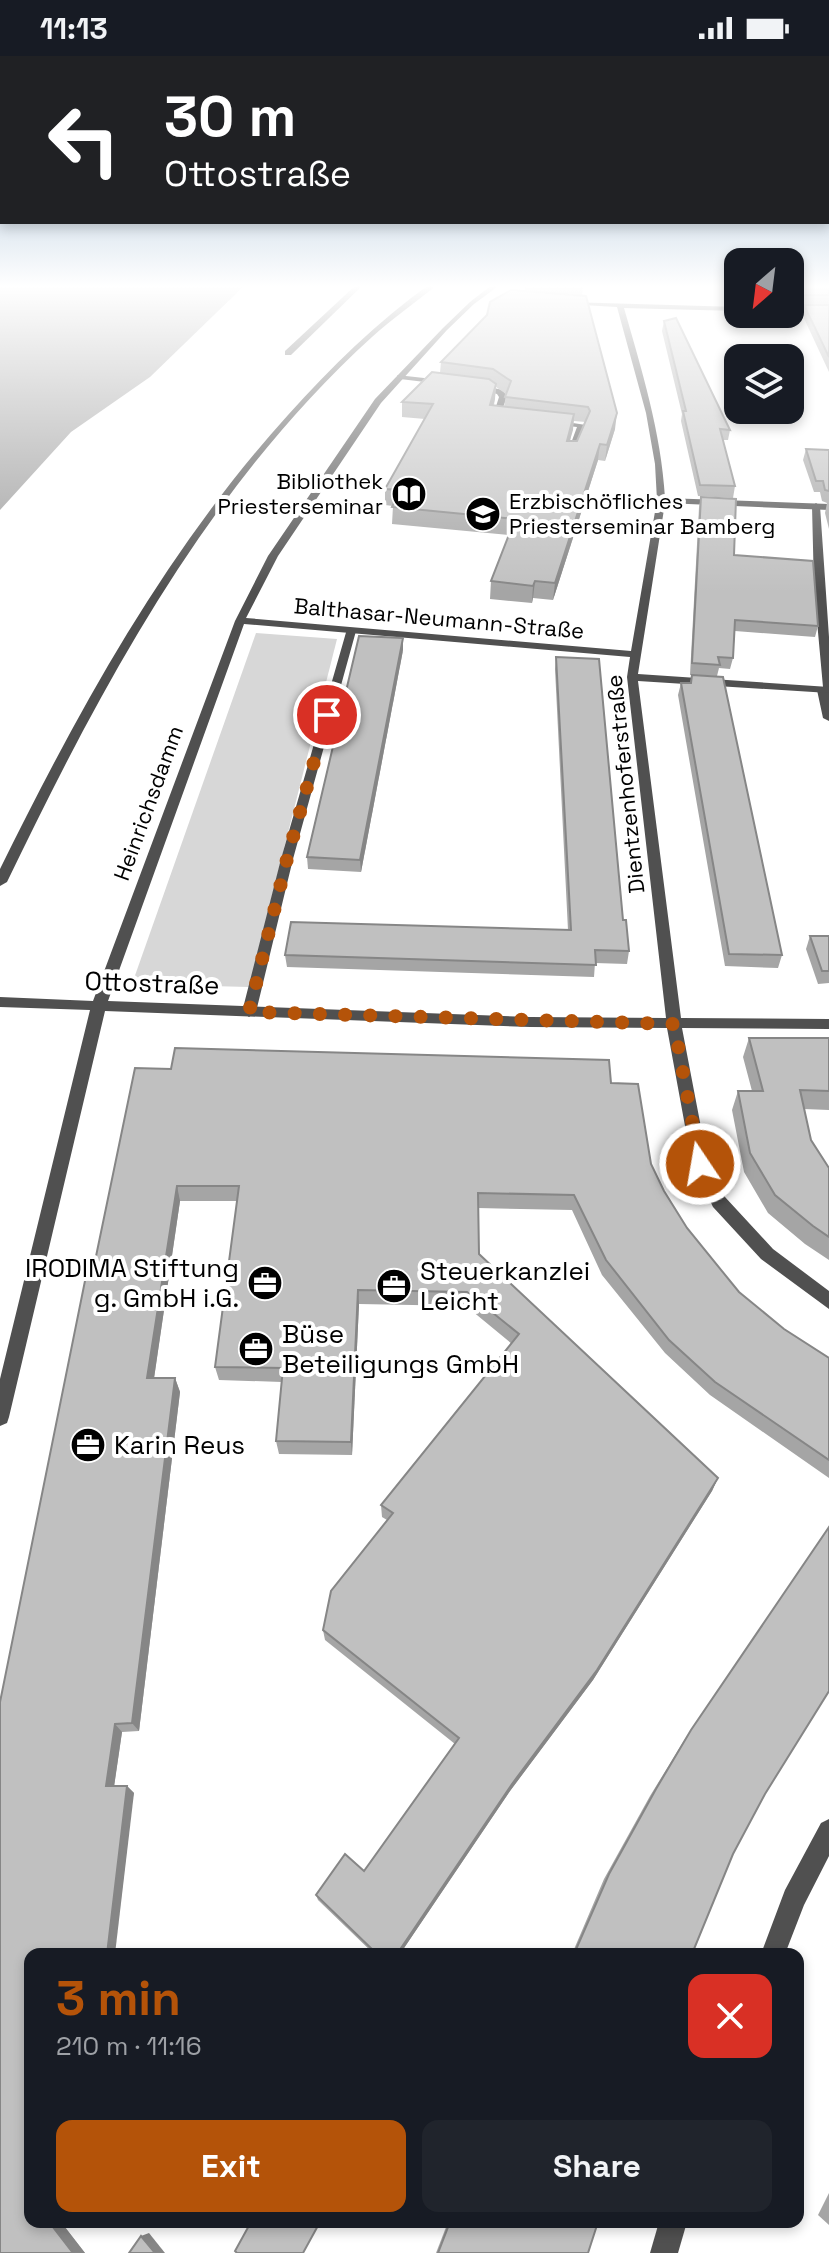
<!DOCTYPE html>
<html lang="en">
<head>
<meta charset="utf-8">
<style>
	:root { --surface:#171b24; --page:#20242c; --text:#f1f3f6; --muted:#9ea1a6; --accent:#b45309 }
	body { margin:0; font-family:"Space Grotesk",sans-serif; background:var(--page); color:var(--text); height:100vh; display:flex; flex-direction:column; font-size:30px; white-space:nowrap }
	* { box-sizing:border-box; margin:0 }
	p { font-size:26px; color:var(--muted) }
	.icon { flex:none; width:44px; height:44px; fill:none; stroke:currentColor; stroke-width:2; stroke-linecap:round; stroke-linejoin:round }
	.map { position:relative; flex:1; overflow:hidden }
	.side { position:absolute; left:24px; top:1892px; width:780px; height:280px; display:flex; flex-direction:column; background:var(--surface); border-radius:16px; box-shadow:0 4px 12px #0003 }
	.side>* { flex:none }
	.top-card { position:absolute; left:0px; top:0px; width:830px; height:168px; box-shadow:0 4px 12px #0003; background:#202124; color:#fff; overflow:hidden }
	.needle { width:52px; rotate:208deg }
	.fabs { position:absolute; left:724px; top:192px; display:grid; gap:16px }
	.fabs a { display:grid; place-items:center; width:80px; height:80px; border-radius:16px; background:var(--surface); box-shadow:0 4px 12px #0003; font-size:40px }
	.pin { position:absolute; display:grid; place-items:center; width:68px; height:68px; color:#fff; margin:-34px; border:4px solid #fff; border-radius:50%; box-shadow:0 2px 8px #0007 }
	.me { position:absolute; width:88px; margin:-44px; rotate:348deg; stroke-linejoin:round; filter:drop-shadow(0 0 6px #0008) }
	.turn { display:flex; align-items:center; gap:28px; height:168px; padding:0 32px; font-size:36px }
	.turn .icon { width:104px; height:104px; stroke-width:2.5 }
	.turn b { display:block; font-size:56px; line-height:68px }
	.round { display:grid; place-items:center; flex:none; width:84px; height:84px; border-radius:16px; background:var(--page) }
	.summary { display:flex; align-items:center; justify-content:space-between; height:136px; padding:0 32px }
	h1 { font-size:48px; font-weight:700; line-height:60px; color:var(--accent) }
	.primary-button { display:flex; gap:16px; margin-top:auto; padding:16px 32px }
	.primary-button a { flex:1; height:92px; border-radius:16px; background:var(--accent); color:#fff; font-size:32px; font-weight:700; line-height:92px; text-align:center }
	.primary-button a+a { background:var(--page); color:var(--text) }
	.status { display:flex; justify-content:space-between; align-items:center; height:56px; padding:0 40px; background:var(--surface); direction:ltr }
	.status svg { height:22px; fill:currentColor }
	.map>svg:first-child { display:block }
	.green { fill:#d7d7d7 }
	.water { fill:#9e9e9e }
	.lines { fill:none; stroke-linecap:round; stroke-linejoin:round }
	.service { fill:#505050; fill-rule:evenodd }
	.minor { fill:#505050; fill-rule:evenodd }
	.tertiary { fill:#505050; fill-rule:evenodd }
	.wall { fill:#a5a5a5; fill-rule:evenodd }
	.shaded-wall { fill:#868686 }
	.building { fill:#c0c0c0; stroke:#868686; stroke-width:2 }
	.route { stroke:#b45309; stroke-width:14; stroke-dasharray:0 25.2 }
	.labels { text-anchor:middle; stroke-width:8; stroke-linejoin:round; paint-order:stroke }
	.far-poi-label { font-size:22px; fill:#000; stroke:#fff; text-anchor:end }
	.far-street-label { font-size:22px; fill:#000; stroke:#fff }
	.street-label { font-size:26px; fill:#000; stroke:#fff }
	.poi-label { font-size:26px; fill:#000; stroke:#fff; text-anchor:start }
</style>
</head>
<body>
<div class="status"><b>11:13</b><svg viewBox="0 0 49 12"><path d="M0 12V9h3v3zM5 12V6h3v6zM10 12V3h3v9zM15 12V0h3v12zM26 1h20v11H26zM47 4h2v5h-2z"/></svg></div>
<div class="map">
<svg width="829" height="2197" viewBox="0 0 829 2197">
	<rect width="100%" height="100%" fill="#fff"/>
	<polygon class="green" points="256,577 337,583 249,931 132,928"/>
	<polygon class="water" points="0,228 246,228 150,321 71,376 0,454"/>
	<g class="lines">
		<g class="service">
			<polygon points="357,228 364,228 291,299 285,299 285,295"/>
			<polygon points="397,319 442,324 446,326 442,328 400,323"/>
			<polygon points="474,328 503,334 507,341 500,359 509,360 509,364 492,363 499,341 497,338 474,332"/>
			<polygon points="553,364 586,369 574,400 567,398 577,371 550,368"/>
			<polygon points="816,447 820,450 829,581 829,665 823,662 817,634 823,631 814,532 812,450"/>
			<polygon points="347,573 356,575 293,803 256,956 249,961 242,956 281,803"/>
		</g>
		<g class="minor">
			<path d="M 493,228 L 501,228 L 474,248 L 447,274 L 381,347 L 278,500 L 246,562 L 631,595 L 657,444 L 655,408 L 646,357 L 617,251 L 565,248 L 568,246 L 738,251 L 738,255 L 624,252 C 642,315 661,376 665,442 L 829,448 L 829,454 L 665,447 L 638,618 L 829,631 L 829,637 L 638,625 L 681,962 L 829,963 L 829,973 L 682,972 L 708,1108 L 725,1141 L 773,1193 L 829,1235 L 829,1253 L 761,1203 L 713,1151 L 692,1108 L 667,972 L 530,971 L 105,955 L 9,1361 L 7,1367 L 0,1370 L 0,1323 L 90,954 L 0,951 L 0,941 L 93,945 L 235,565 L 268,500 L 375,343 L 443,272 L 470,246 ZM 244,568 L 630,601 L 627,621 L 666,962 L 530,961 L 108,945 Z"/>
			<rect x="790" y="251" width="39" height="4"/>
			<polygon points="829,1763 829,1800 804,1849 785,1898 761,1898 785,1834 821,1767"/>
			<polygon points="659,2166 687,2166 678,2197 650,2197"/>
		</g>
		<path class="tertiary" d="M 430,228 L 438,228 C 416,246 393,262 372,281 C 207,431 102,629 7,826 L 0,830 L 0,813 C 80,651 166,494 288,359 C 331,311 377,266 430,228 Z"/>
	</g>
	<g class="wall">
		<path d="M 525,228 L 583,228 L 582,240 L 615,373 L 605,405 L 598,404 L 553,544 L 533,542 L 532,547 L 490,543 L 491,525 L 509,479 L 392,468 L 393,450 L 385,449 L 385,433 L 425,363 L 402,361 L 402,346 L 440,317 L 441,306 L 525,235 ZM 496,331 L 506,338 L 504,351 L 494,350 ZM 574,365 L 586,366 L 577,385 L 570,385 Z"/>
		<polygon points="790,228 829,228 829,316 802,258 804,249 817,249 797,248 790,233"/>
		<polygon points="664,265 730,374 728,384 723,384 735,430 733,442 698,440 681,365 682,358 662,275"/>
		<polygon points="806,393 829,394 829,473 825,457 827,447 822,445 820,436 814,436 803,404"/>
		<polygon points="701,441 734,499 818,570 815,581 735,575 733,602 730,613 719,612 717,620 690,619 699,451"/>
		<polygon points="403,594 361,816 308,813 307,801"/>
		<polygon points="556,601 623,864 629,895 627,908 595,907 594,921 287,911 285,899 568,874 555,613"/>
		<polygon points="692,619 782,899 778,912 725,910 678,639 681,627 690,627"/>
		<polygon points="810,880 829,880 829,927 818,928 806,893"/>
		<polygon points="749,982 829,982 829,1054 804,1053 811,1084 829,1112 829,1204 805,1188 768,1157 744,1116 732,1054 738,1035 752,1035 743,1001"/>
		<polygon points="135,1012 611,1027 664,1135 687,1172 739,1236 784,1273 829,1302 829,1422 710,1339 665,1297 602,1219 572,1154 478,1152 479,1198 718,1422 712,1435 593,1624 510,1735 400,1898 374,1898 318,1844 316,1839 364,1815 455,1688 325,1584 323,1574 387,1464 382,1461 381,1449 512,1288 466,1250 359,1248 352,1399 279,1398 276,1385 282,1326 219,1324 215,1311 237,1145 180,1145 154,1322 175,1322 180,1336 139,1675 122,1676 114,1730 127,1730 134,1737 30,2166 61,2166 85,2197 0,2197 94,1210"/>
		<polygon points="829,1471 765,1738 733,1798 692,1898 572,1898 604,1823 650,1740 685,1683"/>
		<polygon points="829,2137 829,2169 818,2159"/>
		<polygon points="448,2166 598,2166 588,2197 436,2197"/>
	</g>
	<g class="shaded-wall">
		<polygon points="496,328 495,343 489,365 490,349"/>
		<polygon points="617,357 615,373 605,405 607,389"/>
		<polygon points="574,358 573,374 565,401 567,385"/>
		<polygon points="600,388 598,404 553,544 555,527"/>
		<polygon points="535,525 533,542 532,547 533,530"/>
		<polygon points="403,582 403,594 361,816 360,804"/>
		<polygon points="177,1130 180,1145 152,1336 147,1322"/>
		<polygon points="358,1234 359,1248 352,1399 351,1386"/>
		<polygon points="175,1322 180,1336 139,1675 132,1667"/>
		<polygon points="718,1422 712,1435 593,1624 510,1735 400,1898 397,1898"/>
		<polygon points="115,1668 122,1676 113,1738 106,1730"/>
		<polygon points="127,1730 134,1737 115,1898 107,1898"/>
		<polygon points="49,2166 61,2166 85,2197 73,2197"/>
		<polygon points="149,2177 165,2197 155,2197 141,2180"/>
	</g>
	<g class="building">
		<polygon points="794,228 829,228 829,239 799,239"/>
		<polygon points="511,234 586,240 617,357 607,389 600,388 555,527 535,525 533,530 491,525 515,463 392,451 401,434 385,433 433,348 402,346 432,316 489,323 496,328 490,349 574,358 567,385 577,385 590,355 588,351 505,341 511,325 493,313 441,306 487,259 490,246"/>
		<polygon points="804,249 829,249 829,301"/>
		<polygon points="676,262 730,374 720,373 735,430 700,429 683,355 686,355 664,265"/>
		<polygon points="806,393 829,394 829,435 825,434 823,425 816,425"/>
		<polygon points="701,441 736,443 734,499 813,505 818,570 735,564 733,602 718,601 720,609 692,607"/>
		<polygon points="359,580 403,582 360,804 307,801"/>
		<polygon points="556,601 599,603 623,864 626,864 629,895 595,894 596,909 285,899 291,866 571,874"/>
		<polygon points="692,619 723,621 782,899 729,898 681,627 691,627"/>
		<polygon points="810,880 829,880 829,915 822,915"/>
		<polygon points="749,982 829,982 829,1035 800,1034 811,1084 829,1112 829,1181 813,1170 775,1139 750,1097 738,1035 763,1035"/>
		<polygon points="175,992 609,1004 611,1027 638,1028 651,1108 664,1135 687,1172 739,1236 784,1273 829,1302 829,1404 715,1326 669,1284 606,1204 574,1139 478,1137 479,1198 718,1422 597,1614 512,1728 397,1898 377,1898 316,1839 345,1798 364,1815 459,1682 323,1574 331,1535 393,1457 381,1449 519,1278 467,1236 358,1234 351,1386 276,1385 283,1312 215,1311 239,1130 177,1130 147,1322 175,1322 132,1667 115,1668 106,1730 127,1730 107,1898 30,1898 30,2166 49,2166 73,2197 0,2197 0,1646 88,1210 94,1210 135,1012 171,1013"/>
		<polygon points="829,1471 829,1635 765,1738 733,1798 692,1898 574,1898 609,1818 656,1733 691,1674"/>
		<polygon points="251,2166 320,2166 303,2197 237,2197 235,2195"/>
		<polygon points="450,2166 598,2166 588,2197 438,2197"/>
		<polygon points="141,2180 155,2197 129,2197"/>
	</g>
	<linearGradient id="sky" x2="0" y2="1"><stop stop-color="#8aabca"/><stop offset="0.43" stop-color="#fff"/><stop offset="1" stop-color="#fff" stop-opacity="0"/></linearGradient>
	<rect width="829" height="536" fill="url(#sky)"/>
	<g class="lines">
		<polyline class="route" points="327,659 287,803 249,956 674,968 700,1108"/>
	</g>
	<defs>
		<symbol id="library-disc" viewBox="-11 -11 22 22"><circle r="9.5" fill="#000" stroke="#fff"/><path d="M-6-4Q-3-5.5-.7-3.5V5Q-3 3-6 4ZM6-4Q3-5.5 .7-3.5V5Q3 3 6 4Z" fill="#fff"/></symbol>
		<symbol id="university-disc" viewBox="-11 -11 22 22"><circle r="9.5" fill="#000" stroke="#fff"/><path d="M0-5L7-2L0 1L-7-2ZM-4 1L0 2.5L4 1V4Q0 6-4 4Z" fill="#fff"/></symbol>
		<symbol id="office-disc" viewBox="-11 -11 22 22"><circle r="9.5" fill="#000" stroke="#fff"/><path d="M-6-3h4V-5.5h4V-3h4V5H-6ZM-1-4.5V-3h2v-1.5ZM-6 0V1H6V0Z" fill="#fff"/></symbol>
	</defs>
	<g fill-rule="evenodd">
		<use href="#library-disc" x="389" y="418" width="40" height="40"/>
		<use href="#university-disc" x="463" y="438" width="40" height="40"/>
		<use href="#office-disc" x="245" y="1207" width="40" height="40"/>
		<use href="#office-disc" x="374" y="1210" width="40" height="40"/>
		<use href="#office-disc" x="236" y="1273" width="40" height="40"/>
		<use href="#office-disc" x="68" y="1369" width="40" height="40"/>
	</g>
	<g class="labels">
		<g class="far-poi-label">
			<text x="383" y="433">Bibliothek<tspan x="383" dy="25">Priesterseminar</tspan></text>
			<text x="509" y="453" text-anchor="start">Erzbischöfliches<tspan x="509" dy="25">Priesterseminar Bamberg</tspan></text>
		</g>
		<g class="far-street-label">
			<text transform="translate(439 562) rotate(5)" y="8">Balthasar-Neumann-Straße</text>
			<text transform="translate(625 728) rotate(-96)" y="8">Dientzenhoferstraße</text>
			<text transform="translate(148 747) rotate(-70)" y="8">Heinrichsdamm</text>
		</g>
		<g class="street-label">
			<text transform="translate(152 927) rotate(2)" y="9">Ottostraße</text>
		</g>
		<g class="poi-label">
			<text x="239" y="1221" text-anchor="end">IRODIMA Stiftung<tspan x="239" dy="30">g. GmbH i.G.</tspan></text>
			<text x="420" y="1224">Steuerkanzlei<tspan x="420" dy="30">Leicht</tspan></text>
			<text x="282" y="1287">Büse<tspan x="282" dy="30">Beteiligungs GmbH</tspan></text>
			<text x="114" y="1398">Karin Reus</text>
		</g>
	</g>
</svg>
<div class="fabs">
<a><svg class="needle" viewBox="-14 -14 28 28"><path d="M0-13l5 13h-10z" fill="#e53935"/><path d="M0 13l5-13h-10z" fill="#9ea1a6"/></svg></a>
<a><svg class="icon" aria-label="layers" viewBox="0 0 24 24"><path d="M12 4l9 5-9 5-9-5zM3 14l9 5 9-5"/></svg></a>
</div>
<div class="pin" style="left:327px;top:659px;background:#d93025"><svg class="icon" aria-label="arrive" viewBox="0 0 24 24"><path d="M6 21V4h12l-3 4 3 4H6"/></svg></div>
<svg class="me" style="left:700px;top:1108px" viewBox="-20 -20 40 40"><circle r="17" fill="#b45309" stroke="#fff" stroke-width="3"/><path d="M0-11L8 9 0 5-8 9z" fill="#fff"/></svg>
<div class="top-card">
<div class="turn"><svg class="icon" aria-label="left" viewBox="0 0 24 24"><path d="M17 20v-9H6M10 6l-5 5 5 5"/></svg><div><b>30 m</b>Ottostraße</div></div>
</div>
<section class="side">
<div class="summary"><div><h1>3 min</h1><p>210 m · 11:16</p></div><a class="round" style="background:#d93025;color:#fff"><svg class="icon" aria-label="close" viewBox="0 0 24 24"><path d="M6 6l12 12M18 6L6 18"/></svg></a></div>
<div class="primary-button"><a>Exit</a><a>Share</a></div>
</section>
</div>
</body>
</html>
